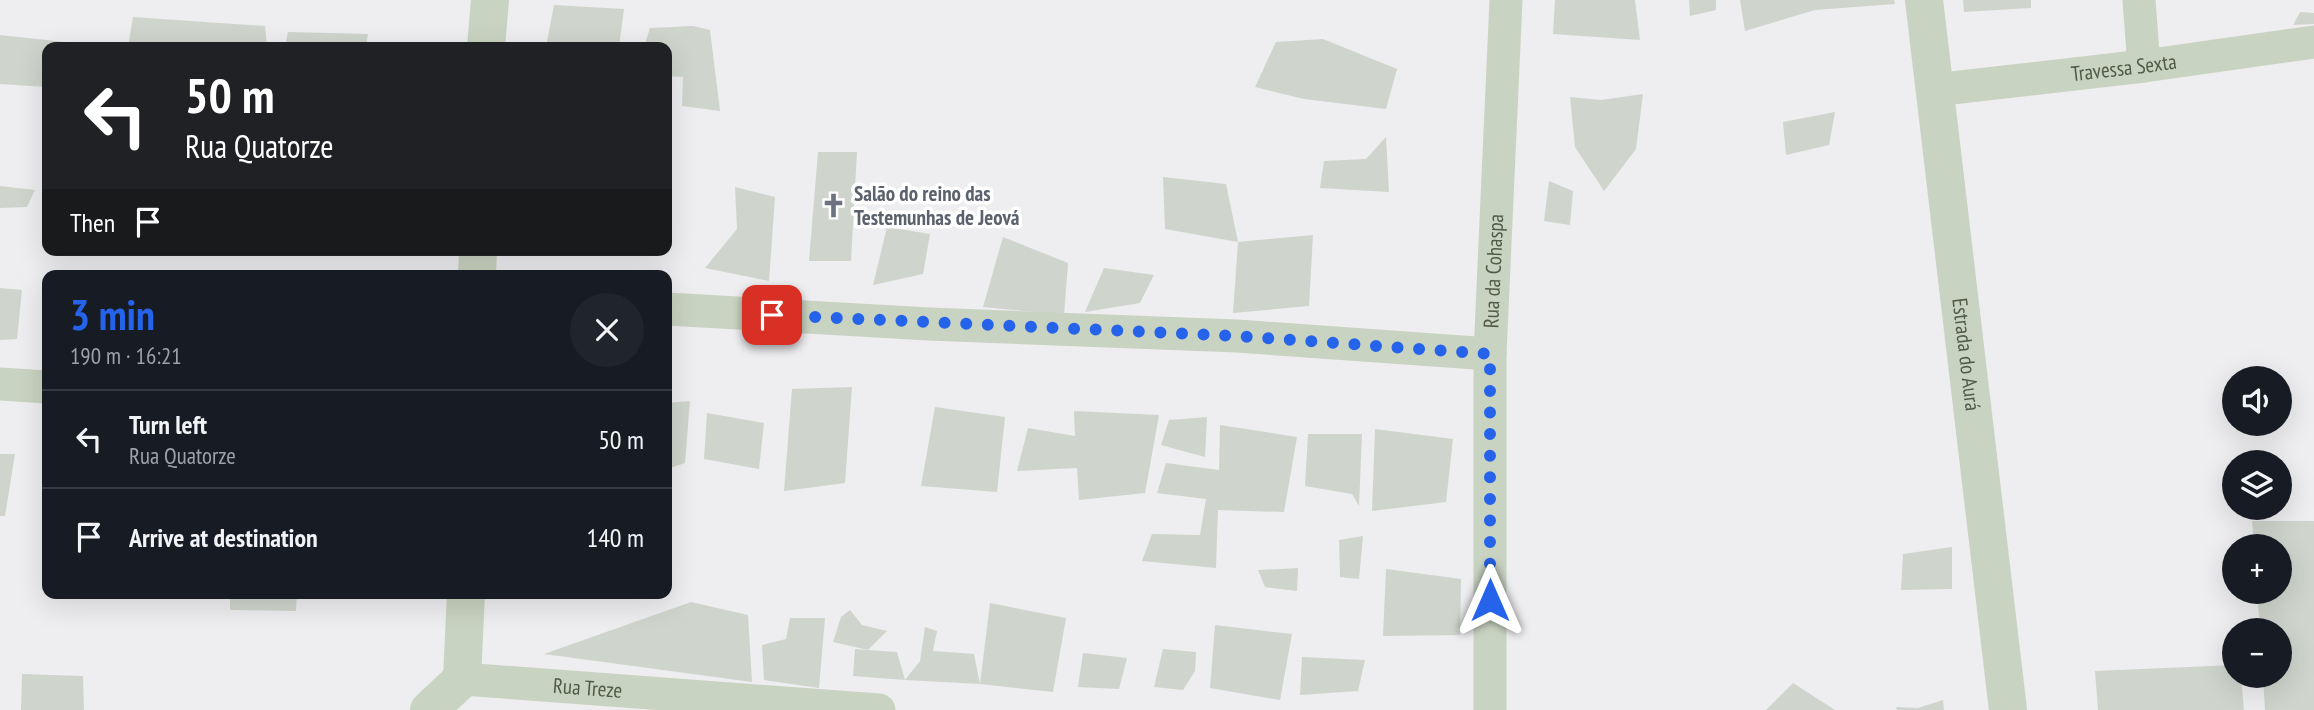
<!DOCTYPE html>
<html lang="en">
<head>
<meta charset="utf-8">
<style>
	:root { --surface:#171b24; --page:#20242c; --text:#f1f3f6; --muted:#9ea1a6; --line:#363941; --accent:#2563eb }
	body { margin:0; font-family:"PT Sans Narrow",sans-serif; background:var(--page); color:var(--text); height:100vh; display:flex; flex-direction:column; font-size:26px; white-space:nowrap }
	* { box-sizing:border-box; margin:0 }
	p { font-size:23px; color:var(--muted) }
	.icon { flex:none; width:38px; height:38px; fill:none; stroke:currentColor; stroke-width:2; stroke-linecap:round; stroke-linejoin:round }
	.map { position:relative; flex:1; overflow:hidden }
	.drawer { position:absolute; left:42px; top:270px; width:630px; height:329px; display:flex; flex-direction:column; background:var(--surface); border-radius:14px; box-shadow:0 7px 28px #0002 }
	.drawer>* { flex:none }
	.banner { position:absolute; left:42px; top:42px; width:630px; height:214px; border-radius:14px; box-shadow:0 7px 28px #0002; background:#202124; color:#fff; overflow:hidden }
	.buttons { position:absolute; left:2222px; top:366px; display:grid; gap:14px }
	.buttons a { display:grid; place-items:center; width:70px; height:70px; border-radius:50%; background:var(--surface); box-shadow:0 7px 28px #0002; font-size:35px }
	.pin { position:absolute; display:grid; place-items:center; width:60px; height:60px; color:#fff; margin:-30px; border-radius:14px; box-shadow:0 4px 10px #0006 }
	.me { position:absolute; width:77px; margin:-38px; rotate:0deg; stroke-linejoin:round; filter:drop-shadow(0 0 5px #0008) }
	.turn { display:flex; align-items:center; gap:24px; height:147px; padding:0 28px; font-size:32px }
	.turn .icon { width:91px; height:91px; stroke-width:2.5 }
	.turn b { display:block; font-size:49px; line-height:60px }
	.then { display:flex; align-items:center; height:66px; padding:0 28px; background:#0003; gap:14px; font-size:26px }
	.round { display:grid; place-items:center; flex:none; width:74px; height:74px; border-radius:37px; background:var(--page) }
	.overview { display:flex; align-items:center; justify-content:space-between; height:119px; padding:0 28px }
	h1 { font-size:42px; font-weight:600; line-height:52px; color:var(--accent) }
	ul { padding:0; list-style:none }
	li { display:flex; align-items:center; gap:21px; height:98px; padding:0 28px; border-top:2px solid var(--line) }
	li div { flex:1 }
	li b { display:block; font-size:26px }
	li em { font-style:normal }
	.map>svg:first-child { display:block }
	.building { fill:#cfd5cc }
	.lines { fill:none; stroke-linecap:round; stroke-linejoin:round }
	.minor { stroke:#c9d3c1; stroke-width:33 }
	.tertiary { stroke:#c9d3c1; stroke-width:38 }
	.route { stroke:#2563eb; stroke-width:12; stroke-dasharray:0 21.6 }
	.labels { text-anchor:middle; stroke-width:7; stroke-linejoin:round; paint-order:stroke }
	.street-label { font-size:21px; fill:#4f5b46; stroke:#fff }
	.worship-label { font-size:21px; font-weight:bold; fill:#5b616d; stroke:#fff; text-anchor:start }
</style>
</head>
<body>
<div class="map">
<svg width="2314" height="710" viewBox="0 0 2314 710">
	<rect width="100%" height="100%" fill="#eeedf0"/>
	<g class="building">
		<polygon points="1555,0 1635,0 1640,40 1553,34"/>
		<polygon points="1689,0 1716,0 1716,10 1690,16"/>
		<polygon points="1740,0 1894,0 1895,4 1815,10 1745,31"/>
		<polygon points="1963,0 2031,0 2031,8 1964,12"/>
		<polygon points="554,5 624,9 619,47 546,47"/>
		<polygon points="2300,12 2314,13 2314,24 2293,25"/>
		<polygon points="133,17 265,26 267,47 128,47"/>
		<polygon points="693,26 710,30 720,111 682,106 683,77 667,76 667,47 644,47 650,28"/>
		<polygon points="288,32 368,34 366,47 285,47"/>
		<polygon points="0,35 92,45 92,47 47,47 47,87 0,84"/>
		<polygon points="1323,39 1397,69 1386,109 1304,99 1255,87 1276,42"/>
		<polygon points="1643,94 1636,149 1604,191 1575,147 1570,97 1601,100"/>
		<polygon points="1835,112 1829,145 1786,155 1783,122"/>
		<polygon points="1386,137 1389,192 1320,188 1324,161 1366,159"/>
		<polygon points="818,152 857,152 851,261 809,261"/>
		<polygon points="1163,177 1226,184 1238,242 1165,229"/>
		<polygon points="1549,181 1573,191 1570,225 1544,221"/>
		<polygon points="0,186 35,190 27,207 0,208"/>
		<polygon points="735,187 775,197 769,281 705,268 737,229"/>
		<polygon points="887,227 930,234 923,274 873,285"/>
		<polygon points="1313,235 1309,306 1233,313 1238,242"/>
		<polygon points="1003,237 1068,263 1064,315 983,307"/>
		<polygon points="1104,268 1154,275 1140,303 1085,312"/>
		<polygon points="265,271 263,275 197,275 197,272"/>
		<polygon points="0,288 22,290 17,339 0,340"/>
		<polygon points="852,387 845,483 784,491 792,389"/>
		<polygon points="690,401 685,463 667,469 667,403"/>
		<polygon points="935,407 1005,417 997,492 921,486"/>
		<polygon points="1074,411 1159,415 1145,493 1079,500 1077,468 1017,471 1028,428 1075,436"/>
		<polygon points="707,413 764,423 759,469 704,459"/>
		<polygon points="1207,417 1205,457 1161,445 1169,420"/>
		<polygon points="1220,425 1297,437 1284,512 1218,510 1216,568 1142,561 1152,534 1200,535 1206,499 1157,493 1166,463 1219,470"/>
		<polygon points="1375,429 1453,439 1446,502 1372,511"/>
		<polygon points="1308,434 1362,434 1359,506 1352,494 1305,486"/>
		<polygon points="0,454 15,454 5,516 0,516"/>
		<polygon points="2252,521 2314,521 2314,710 2265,710 2263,676 2280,676 2280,630 2260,630 2257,592 2280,592 2280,546 2254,546"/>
		<polygon points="1363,536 1359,579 1340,577 1339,540"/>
		<polygon points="1952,547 1952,589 1901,590 1903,554"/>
		<polygon points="1298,568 1297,591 1265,587 1258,570"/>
		<polygon points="1386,569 1461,579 1460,635 1383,636"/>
		<polygon points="230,593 297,593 296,611 230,610"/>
		<polygon points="691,602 748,615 752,682 544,654"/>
		<polygon points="990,603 1066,618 1053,692 980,684 905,680 853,676 855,649 868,650 897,652 905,680 920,661 925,627 937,631 933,651 974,654 980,684"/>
		<polygon points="850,610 862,625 887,631 868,650 833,642 841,617"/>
		<polygon points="790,618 825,618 819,688 764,680 762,645 786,639"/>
		<polygon points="1215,625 1292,634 1280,700 1210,688"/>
		<polygon points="1163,649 1196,652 1195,671 1183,690 1154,687"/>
		<polygon points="1083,653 1127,658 1119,689 1078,687"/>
		<polygon points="1302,657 1365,660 1358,691 1300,695"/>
		<polygon points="2235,665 2235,676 2241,676 2244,710 2098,710 2095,671"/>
		<polygon points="22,674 83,676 84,710 21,710"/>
		<polygon points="1793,683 1835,710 1766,710"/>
		<polygon points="1943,700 1944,710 1897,710 1896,707 1918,708"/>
	</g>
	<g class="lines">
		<g class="minor">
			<polyline points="2139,0 2144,66"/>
			<path id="s1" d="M 1934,90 L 2144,66 L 2314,42"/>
			<polyline points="667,309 929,324 1237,336 1490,354"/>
			<polyline points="0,384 47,387"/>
			<path id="s2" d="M 462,679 L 879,710"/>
			<path id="s3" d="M 1490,710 L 1490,354 L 1506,0"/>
		</g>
		<g class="tertiary">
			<path id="s4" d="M 1924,0 L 2008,710"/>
			<polyline points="486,47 490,0"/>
			<polyline points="477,275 478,250"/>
			<polyline points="429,710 462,679 466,593"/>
		</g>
	</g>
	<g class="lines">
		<polyline class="route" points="772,315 1237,336 1490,354 1490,600"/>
	</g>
	<defs>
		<symbol id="church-bare" viewBox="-9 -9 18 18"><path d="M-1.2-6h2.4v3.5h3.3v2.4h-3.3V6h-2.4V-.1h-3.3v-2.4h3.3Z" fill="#6b7280" stroke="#fff" stroke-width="2.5" paint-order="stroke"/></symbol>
	</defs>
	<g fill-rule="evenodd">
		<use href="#church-bare" x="816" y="188" width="35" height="35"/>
	</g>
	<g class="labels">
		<g class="street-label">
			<text dy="7" stroke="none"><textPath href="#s1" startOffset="191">Travessa Sexta</textPath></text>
			<text dy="7" stroke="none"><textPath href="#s3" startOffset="439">Rua da Cohaspa</textPath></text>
			<text dy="7" stroke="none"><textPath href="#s4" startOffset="357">Estrada do Aurá</textPath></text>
			<text dy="7" stroke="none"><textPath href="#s2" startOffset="126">Rua Treze</textPath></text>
		</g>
		<g class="worship-label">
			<text x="854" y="201">Salão do reino das<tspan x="854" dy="24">Testemunhas de Jeová</tspan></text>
		</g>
	</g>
</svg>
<div class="buttons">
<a><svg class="icon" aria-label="sound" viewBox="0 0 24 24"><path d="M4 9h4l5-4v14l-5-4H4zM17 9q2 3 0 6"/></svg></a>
<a><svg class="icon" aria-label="layers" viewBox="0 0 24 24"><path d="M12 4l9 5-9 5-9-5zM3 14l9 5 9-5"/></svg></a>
<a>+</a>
<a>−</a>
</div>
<div class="pin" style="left:772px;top:315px;background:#d93025"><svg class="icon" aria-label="arrive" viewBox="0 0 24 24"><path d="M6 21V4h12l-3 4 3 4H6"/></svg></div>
<svg class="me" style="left:1490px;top:600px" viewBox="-20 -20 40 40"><path d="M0-17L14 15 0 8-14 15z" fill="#2563eb" stroke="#fff" stroke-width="4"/></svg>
<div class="banner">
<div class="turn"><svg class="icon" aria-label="left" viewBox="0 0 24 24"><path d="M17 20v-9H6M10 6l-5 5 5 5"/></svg><div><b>50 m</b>Rua Quatorze</div></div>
<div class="then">Then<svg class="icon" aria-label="arrive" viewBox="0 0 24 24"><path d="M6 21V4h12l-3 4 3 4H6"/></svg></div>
</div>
<section class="drawer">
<div class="overview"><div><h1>3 min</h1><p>190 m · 16:21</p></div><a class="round"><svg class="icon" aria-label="close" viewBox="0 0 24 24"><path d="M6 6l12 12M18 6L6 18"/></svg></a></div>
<ul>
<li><svg class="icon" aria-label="left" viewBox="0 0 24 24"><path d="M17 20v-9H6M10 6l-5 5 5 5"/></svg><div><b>Turn left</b><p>Rua Quatorze</p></div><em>50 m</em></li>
<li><svg class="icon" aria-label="arrive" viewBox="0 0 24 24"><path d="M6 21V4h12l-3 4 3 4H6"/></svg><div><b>Arrive at destination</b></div><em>140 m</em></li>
</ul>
</section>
</div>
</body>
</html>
